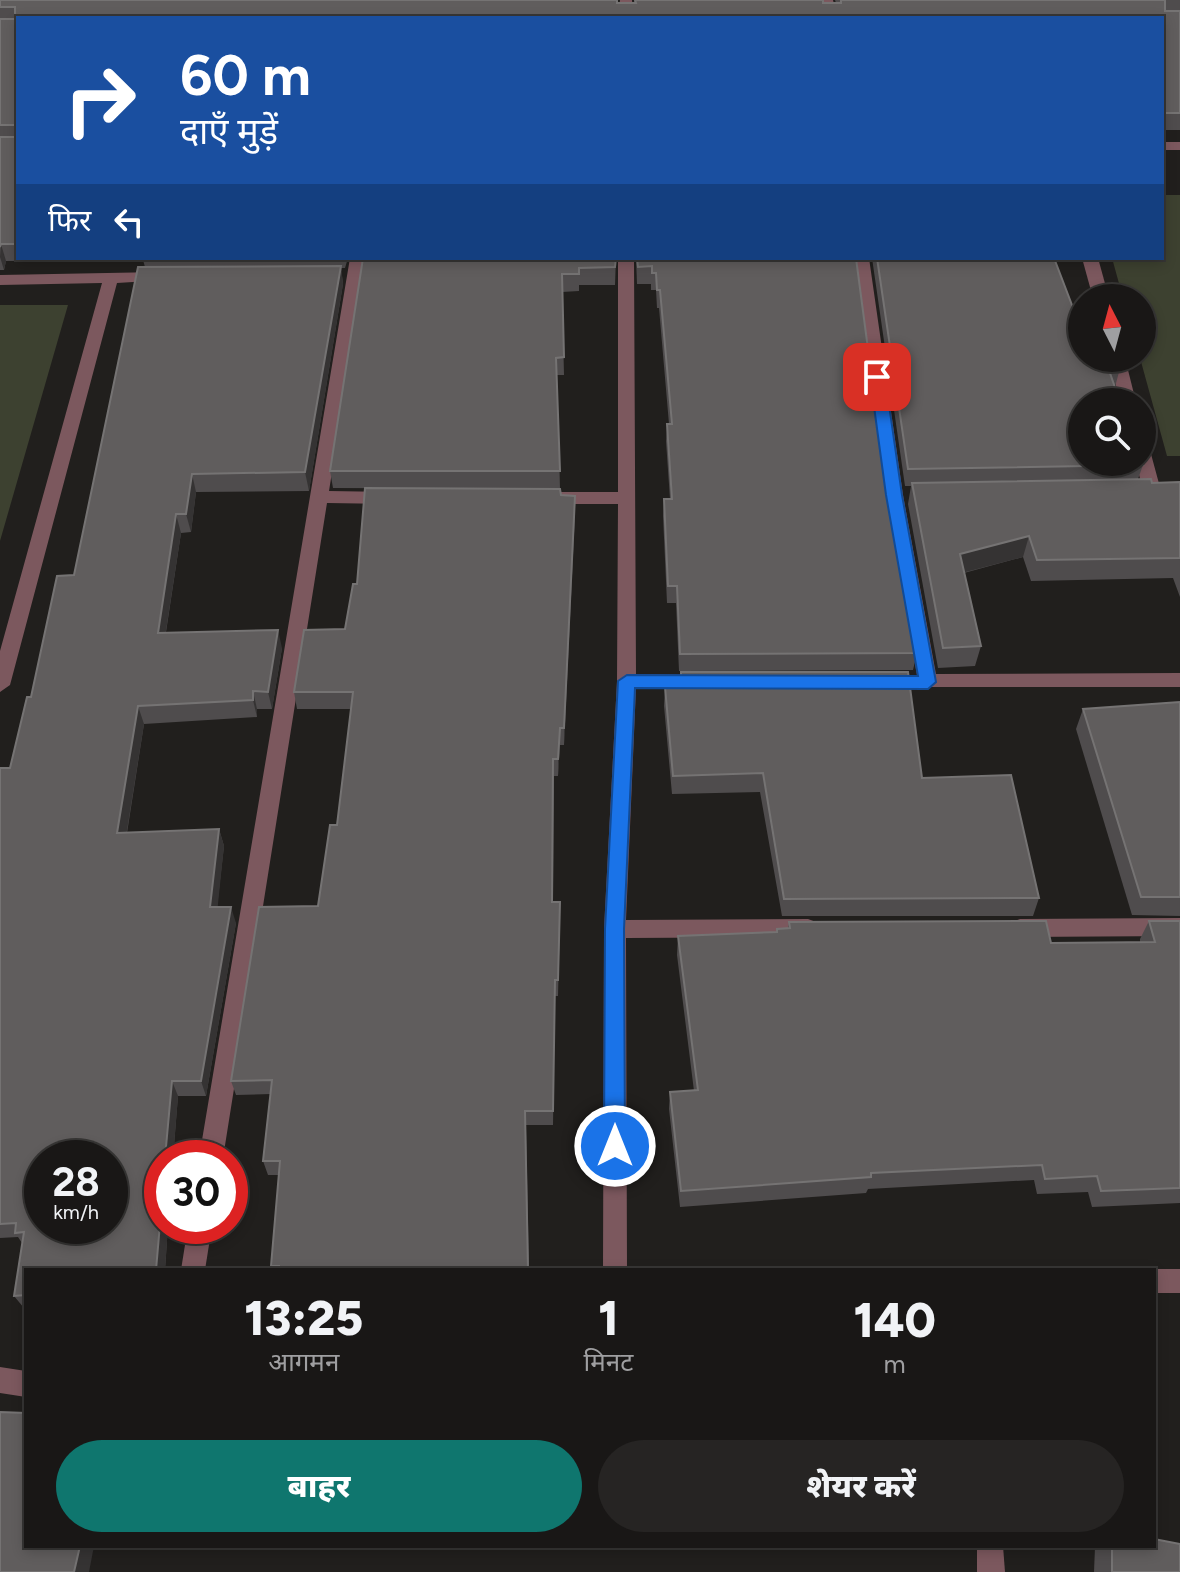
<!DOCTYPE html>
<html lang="hi">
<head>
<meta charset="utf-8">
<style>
	:root { --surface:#191716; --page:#262423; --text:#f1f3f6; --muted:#9f9fa1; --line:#373635; --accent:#0f766e }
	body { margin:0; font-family:Figtree,"Noto Sans Devanagari",sans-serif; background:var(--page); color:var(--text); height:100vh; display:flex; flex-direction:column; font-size:30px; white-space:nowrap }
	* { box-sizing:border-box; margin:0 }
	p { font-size:26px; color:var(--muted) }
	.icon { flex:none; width:44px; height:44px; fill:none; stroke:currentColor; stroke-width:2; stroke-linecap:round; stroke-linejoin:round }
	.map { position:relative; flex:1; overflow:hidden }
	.panel { position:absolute; left:24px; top:1268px; width:1132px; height:280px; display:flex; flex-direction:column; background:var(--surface); border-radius:0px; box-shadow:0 4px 12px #0003,0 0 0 2px var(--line) }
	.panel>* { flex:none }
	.hud { position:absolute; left:16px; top:16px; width:1148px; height:244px; border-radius:0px; box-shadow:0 4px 12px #0003,0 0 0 2px var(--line); background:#1a4fa0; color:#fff; overflow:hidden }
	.needle { width:52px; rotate:354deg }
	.fabs { position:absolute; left:1068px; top:284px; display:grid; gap:16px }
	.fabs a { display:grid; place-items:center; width:88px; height:88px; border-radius:50%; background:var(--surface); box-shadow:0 4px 12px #0003,0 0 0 2px var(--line); font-size:40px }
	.speed { position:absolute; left:24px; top:1140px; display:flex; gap:16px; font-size:40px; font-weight:700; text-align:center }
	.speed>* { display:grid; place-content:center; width:104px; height:104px; border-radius:50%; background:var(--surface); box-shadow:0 4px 12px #0003,0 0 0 2px var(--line); line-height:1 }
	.speed small { font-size:20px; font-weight:400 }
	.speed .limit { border:12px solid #d22; background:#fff; color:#111 }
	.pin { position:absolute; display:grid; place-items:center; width:68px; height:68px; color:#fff; margin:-34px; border-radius:16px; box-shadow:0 4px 12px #0006 }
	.me { position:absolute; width:88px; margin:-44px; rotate:0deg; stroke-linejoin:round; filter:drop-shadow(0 0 6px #0008) }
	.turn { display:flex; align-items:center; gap:28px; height:168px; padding:0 32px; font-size:36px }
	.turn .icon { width:104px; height:104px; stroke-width:2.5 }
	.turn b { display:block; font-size:56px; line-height:68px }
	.then { display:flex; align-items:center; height:76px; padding:0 32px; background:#0003; gap:16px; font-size:30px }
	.eta { display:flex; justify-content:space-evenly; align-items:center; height:136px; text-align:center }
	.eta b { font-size:48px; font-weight:800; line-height:56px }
	.button { display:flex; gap:16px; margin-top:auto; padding:16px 32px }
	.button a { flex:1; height:92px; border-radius:48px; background:var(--accent); color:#fff; font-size:32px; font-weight:800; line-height:92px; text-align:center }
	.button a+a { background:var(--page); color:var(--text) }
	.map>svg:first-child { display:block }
	.green { fill:#3d4130 }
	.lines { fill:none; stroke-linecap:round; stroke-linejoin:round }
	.minor { fill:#7c585e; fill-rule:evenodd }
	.wall { fill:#4f4c4d }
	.shaded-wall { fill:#353333 }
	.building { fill:#605d5d; stroke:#757373; stroke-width:2; fill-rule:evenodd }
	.route { fill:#1a73e8; stroke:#114b97; stroke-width:2 }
</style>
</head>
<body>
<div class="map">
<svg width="1180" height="1572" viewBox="0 0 1180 1572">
	<rect width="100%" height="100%" fill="#211f1d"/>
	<g class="green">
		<polygon points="1162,195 1180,195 1180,456 1167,456 1140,358 1142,298 1123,298 1112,258 1162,258"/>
		<polygon points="0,305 68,305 0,541"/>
	</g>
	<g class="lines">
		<g class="minor">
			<polygon points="620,0 632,0 633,18 619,18"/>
			<polygon points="821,0 833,0 837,18 823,18"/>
			<rect x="1162" y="142" width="18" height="8"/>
			<polygon points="350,258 366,258 329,491 391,492 400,498 391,504 327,503 223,1158 199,1158"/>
			<polygon points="618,258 634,258 636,674 707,675 717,682 707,689 636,688 626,920 808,919 816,922 819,928 816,934 808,937 626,938 627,1270 603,1270 604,929 617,681 618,504 551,504 542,498 551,492 618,492"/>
			<polygon points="853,258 869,258 903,495 936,674 1180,673 1180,687 876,687 873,682 883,675 917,675 885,495"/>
			<polygon points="1082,258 1098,258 1109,298 1093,298"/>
			<polygon points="160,272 168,277 165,280 117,283 10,685 0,692 0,651 102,283 0,285 0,275"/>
			<polygon points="1109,358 1125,358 1136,402 1120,402"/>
			<polygon points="1142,448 1151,454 1161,491 1152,497 1143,491 1136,462 1142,462"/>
			<polygon points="1180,918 1180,936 1020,937 1012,934 1009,928 1012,922 1020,919"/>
			<polygon points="188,1226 212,1226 205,1270 181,1270"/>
			<rect x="1154" y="1269" width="26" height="24"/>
			<polygon points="0,1367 26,1371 26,1397 0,1393"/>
			<polygon points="977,1546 1003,1546 1005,1572 977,1572"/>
		</g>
	</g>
	<g class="wall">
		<polygon points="0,0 618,0 618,3 634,3 634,0 823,0 823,3 836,3 835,0 1180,0 1180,130 1162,130 1162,18 18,18 18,258 348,258 345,268 341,268 343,284 309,491 196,492 191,532 181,533 166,632 282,648 272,709 257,709 257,717 144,724 127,833 219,829 224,846 217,907 236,923 206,1096 178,1096 173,1158 162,1158 168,1226 165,1270 26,1270 26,1308 24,1308 14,1296 22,1243 18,1237 0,1238 0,768 10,768 31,697 74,575 145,267 143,260 6,261 4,270 0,270"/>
		<polygon points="363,258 616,258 615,285 579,285 579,291 562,292 564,375 557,375 560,489 333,488 330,471"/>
		<polygon points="636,258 856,258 885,478 917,653 913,670 679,671 676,603 667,603 663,516 664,499 670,499 666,441 667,424 669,424 659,308 657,308 656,290 651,290 651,284 637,284"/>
		<polygon points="872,258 1054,258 1080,326 1119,372 1115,387 1143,465 1138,479 1152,483 1180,482 1180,597 1173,578 1031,581 1023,557 964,573 981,646 975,666 938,668 908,504 911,486 905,486"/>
		<polygon points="561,495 575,496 575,513 564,745 560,745 558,776 554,776 553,902 560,918 558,996 555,996 553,1125 526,1125 529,1270 273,1270 271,1266 279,1175 268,1175 263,1161 271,1094 236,1095 231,1081 318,906 337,825 351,709 297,709 294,692 345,629 357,584"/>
		<polygon points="681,672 922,778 1039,898 1033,916 782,916 760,792 672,794 664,706 665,687 680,687"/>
		<polygon points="1180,702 1180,916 1132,915 1076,729 1083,709"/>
		<polygon points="1149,921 1180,921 1180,1203 1092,1207 1088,1192 1037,1194 1034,1180 868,1189 866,1193 680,1207 669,1109 670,1092 694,1091 677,955 678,936 776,932 777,929 788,928 789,922 1051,943 1140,942 1140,939"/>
		<polygon points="1096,1546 1154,1546 1180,1572 1094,1572 1095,1547"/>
	</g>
	<g class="shaded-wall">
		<polygon points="1,244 6,261 4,270 0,257"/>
		<polygon points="341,266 343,284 309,491 305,472"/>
		<polygon points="192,474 196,492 191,532 186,514"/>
		<polygon points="575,496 575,513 564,745 564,728"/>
		<polygon points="176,514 181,533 163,650 158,633"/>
		<polygon points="1029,536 1023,557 954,575 960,554"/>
		<polygon points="278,630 282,648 272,709 268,692"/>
		<polygon points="253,691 257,709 257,717 253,700"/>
		<polygon points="138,706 144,724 124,849 117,833"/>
		<polygon points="560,728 560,745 558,776 558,759"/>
		<polygon points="219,829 224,846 216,923 210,907"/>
		<polygon points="231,907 236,923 206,1096 201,1081"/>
		<polygon points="172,1081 178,1096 173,1158 165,1158"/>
		<polygon points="162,1201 162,1226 168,1226 165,1270 156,1270"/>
		<polygon points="80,1546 94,1546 89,1572 74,1572"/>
	</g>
	<g class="building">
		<polygon points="0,0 617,0 617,3 636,3 635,0 823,0 823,3 841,3 841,0 1165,0 1165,11 1180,11 1180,113 1162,113 1162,18 18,18 18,244 1,244 0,247 0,137 15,137 15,125 0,125 0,19 15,19 15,7 0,7"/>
		<polygon points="363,258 616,258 615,267 579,268 579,274 562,274 564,357 556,358 560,471 330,471"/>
		<polygon points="637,258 856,258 885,478 917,653 680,654 677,586 668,586 664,499 672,499 667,424 672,424 660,290 657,290 656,273 652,273 652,266 638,267"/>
		<polygon points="877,258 1054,258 1080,326 1082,326 1082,358 1115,358 1119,372 1110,373 1120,402 1082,402 1082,462 1142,462 1143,465 908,469"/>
		<path d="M 341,266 L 305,472 L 192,474 L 186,514 L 176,514 L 158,633 L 278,630 L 268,692 L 253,691 L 253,700 L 138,706 L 117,833 L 219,829 L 210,907 L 231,907 L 201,1081 L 172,1081 L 165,1158 L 162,1158 L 162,1201 L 156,1270 L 26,1270 L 26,1295 L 14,1296 L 24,1232 L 15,1233 L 16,1223 L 0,1224 L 0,768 L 10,768 L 27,697 L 31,697 L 57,576 L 74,575 L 138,267 ZM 42,1158 L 110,1158 L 110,1226 L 42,1226 Z"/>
		<polygon points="1151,479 1152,483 1180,482 1180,558 1037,560 1029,536 960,554 981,646 943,648 912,483"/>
		<polygon points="365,488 560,489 561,495 575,496 564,728 560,728 558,759 553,759 552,902 560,902 558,980 555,980 553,1111 525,1111 528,1270 279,1270 279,1266 271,1266 280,1161 263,1161 272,1080 231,1081 259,907 318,906 330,825 337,825 353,692 294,692 304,630 345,629 353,584 357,584"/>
		<polygon points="681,672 908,672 922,778 1011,775 1039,898 784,899 763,773 673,776 665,687 681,687"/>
		<polygon points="1180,702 1180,897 1141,897 1083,709"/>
		<polygon points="1046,921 1051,943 1155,942 1149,921 1180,921 1180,1188 1101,1191 1097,1176 1045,1179 1042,1165 871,1173 871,1177 681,1191 670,1092 698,1090 678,936 777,932 777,929 790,928 789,922"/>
		<polygon points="0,1412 26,1413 26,1546 80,1546 74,1572 0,1572"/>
		<polygon points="1154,1539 1180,1544 1180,1572 1112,1572 1112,1546 1154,1546"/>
	</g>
	<polygon class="route" points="877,372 885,377 902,495 936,682 928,689 635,688 624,929 625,1146 622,1153 615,1156 607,1153 604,1146 605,929 618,681 627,675 918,676 886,495 870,377"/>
</svg>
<div class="fabs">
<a><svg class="needle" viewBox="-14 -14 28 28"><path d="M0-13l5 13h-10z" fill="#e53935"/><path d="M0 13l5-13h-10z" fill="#9f9fa1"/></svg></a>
<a><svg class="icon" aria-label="search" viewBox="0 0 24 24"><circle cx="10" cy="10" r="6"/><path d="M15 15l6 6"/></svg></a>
</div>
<div class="speed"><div>28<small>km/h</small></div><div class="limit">30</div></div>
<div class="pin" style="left:877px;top:377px;background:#d93025"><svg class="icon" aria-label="arrive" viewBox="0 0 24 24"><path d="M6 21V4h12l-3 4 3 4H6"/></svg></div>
<svg class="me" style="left:615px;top:1146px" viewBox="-20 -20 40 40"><circle r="17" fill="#1a73e8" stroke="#fff" stroke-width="3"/><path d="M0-11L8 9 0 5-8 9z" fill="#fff"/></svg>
<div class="hud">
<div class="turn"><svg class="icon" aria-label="right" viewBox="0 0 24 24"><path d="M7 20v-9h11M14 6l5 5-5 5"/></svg><div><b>60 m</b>दाएँ मुड़ें</div></div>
<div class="then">फिर<svg class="icon" aria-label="left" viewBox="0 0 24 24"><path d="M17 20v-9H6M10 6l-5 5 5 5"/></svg></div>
</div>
<section class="panel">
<div class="eta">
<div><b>13:25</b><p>आगमन</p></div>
<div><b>1</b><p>मिनट</p></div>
<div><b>140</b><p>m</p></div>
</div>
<div class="button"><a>बाहर</a><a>शेयर करें</a></div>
</section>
</div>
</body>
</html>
